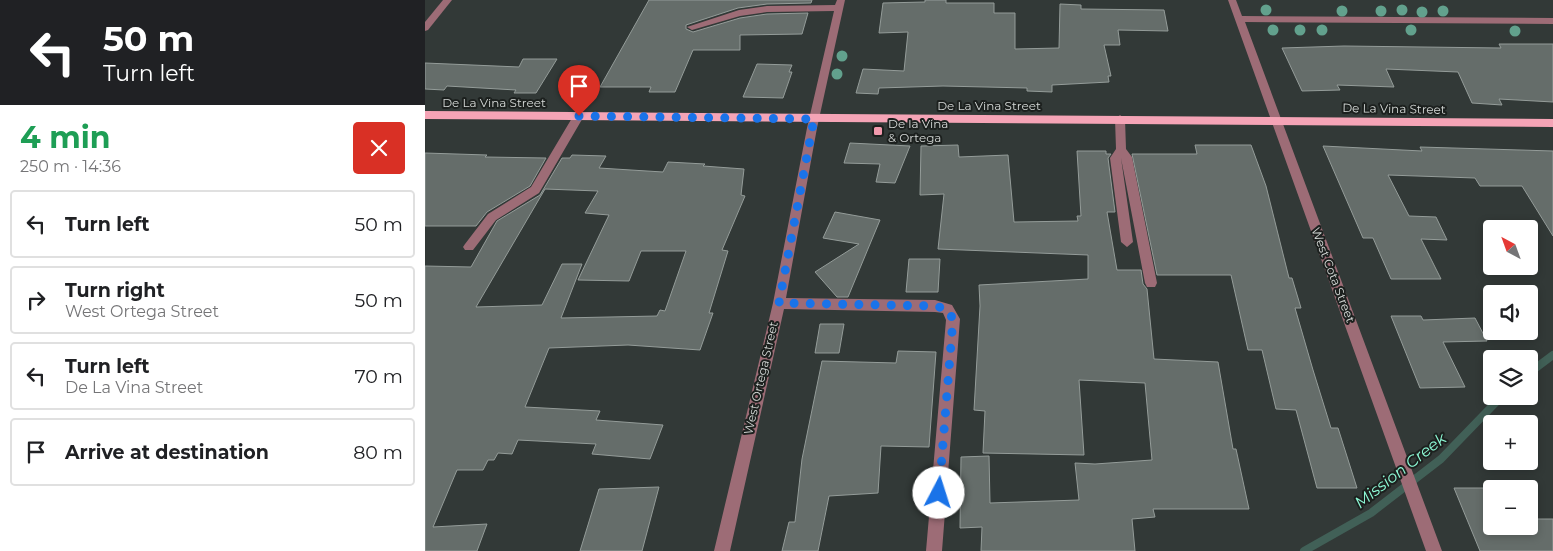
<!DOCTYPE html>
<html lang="en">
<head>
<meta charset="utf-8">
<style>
	:root { --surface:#fff; --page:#f6f6f6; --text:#202124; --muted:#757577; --line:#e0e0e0 }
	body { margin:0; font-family:Montserrat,sans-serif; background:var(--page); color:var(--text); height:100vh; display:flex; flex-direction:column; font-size:19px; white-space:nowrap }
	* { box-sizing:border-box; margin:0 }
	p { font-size:16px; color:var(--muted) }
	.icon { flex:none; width:28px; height:28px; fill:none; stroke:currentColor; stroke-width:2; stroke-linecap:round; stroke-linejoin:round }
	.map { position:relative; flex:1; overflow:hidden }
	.panel { display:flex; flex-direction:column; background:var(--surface); width:425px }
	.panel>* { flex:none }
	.hud { background:#202124; color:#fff; overflow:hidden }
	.needle { width:32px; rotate:319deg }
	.buttons { position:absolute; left:1058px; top:220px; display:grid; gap:10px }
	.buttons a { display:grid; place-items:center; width:55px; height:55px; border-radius:5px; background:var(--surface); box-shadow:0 2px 8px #0003; font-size:25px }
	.pin { position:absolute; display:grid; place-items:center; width:42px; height:42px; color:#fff; margin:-51px -21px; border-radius:50% 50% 50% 0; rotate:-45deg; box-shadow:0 0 5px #0007 }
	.pin .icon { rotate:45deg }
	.me { position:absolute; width:55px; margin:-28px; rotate:5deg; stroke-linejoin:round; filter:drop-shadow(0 0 4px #0008) }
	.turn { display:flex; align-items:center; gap:18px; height:105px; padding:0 20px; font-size:22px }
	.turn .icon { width:65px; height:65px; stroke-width:2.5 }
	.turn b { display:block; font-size:35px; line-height:42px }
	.round { display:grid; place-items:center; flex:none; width:52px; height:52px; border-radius:5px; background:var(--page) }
	.overview { display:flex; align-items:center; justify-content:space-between; height:85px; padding:0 20px }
	h1 { font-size:30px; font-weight:700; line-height:38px; color:#1e9e55 }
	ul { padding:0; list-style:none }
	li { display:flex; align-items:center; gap:15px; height:68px; margin:0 10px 8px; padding:0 10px; border:2px solid var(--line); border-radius:5px }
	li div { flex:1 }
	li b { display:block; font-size:19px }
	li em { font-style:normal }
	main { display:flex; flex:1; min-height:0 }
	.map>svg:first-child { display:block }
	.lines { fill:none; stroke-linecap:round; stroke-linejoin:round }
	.stream { stroke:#416057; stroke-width:8 }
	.building { fill:#656d6a; stroke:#949c99; fill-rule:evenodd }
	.minor { fill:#9d6c76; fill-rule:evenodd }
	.major { fill:#f5a4b6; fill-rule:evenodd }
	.tree { fill:#62a18d }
	.route { stroke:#1a73e8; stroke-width:9; stroke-dasharray:0 16.2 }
	.poi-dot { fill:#f29aad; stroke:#1c201e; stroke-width:2 }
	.labels { text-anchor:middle; stroke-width:4; stroke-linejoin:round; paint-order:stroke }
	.street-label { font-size:12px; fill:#d4d8d6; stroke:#1c201e }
	.poi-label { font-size:12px; fill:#d4d8d6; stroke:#1c201e; text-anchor:start }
	.near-water-label { font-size:16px; font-style:italic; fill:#8efbd7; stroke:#1c201e }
</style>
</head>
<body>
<main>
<section class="panel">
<div class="hud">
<div class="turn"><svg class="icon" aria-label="left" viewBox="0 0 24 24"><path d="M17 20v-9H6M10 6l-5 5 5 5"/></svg><div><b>50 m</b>Turn left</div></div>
</div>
<div class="overview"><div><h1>4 min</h1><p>250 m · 14:36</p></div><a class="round" style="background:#d93025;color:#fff"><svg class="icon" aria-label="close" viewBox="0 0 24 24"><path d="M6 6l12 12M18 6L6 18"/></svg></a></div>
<ul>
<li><svg class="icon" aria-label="left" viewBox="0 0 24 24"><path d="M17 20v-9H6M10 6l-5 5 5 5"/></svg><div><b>Turn left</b></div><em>50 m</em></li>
<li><svg class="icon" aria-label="right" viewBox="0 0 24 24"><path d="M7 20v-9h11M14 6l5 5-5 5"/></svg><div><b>Turn right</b><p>West Ortega Street</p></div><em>50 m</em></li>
<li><svg class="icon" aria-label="left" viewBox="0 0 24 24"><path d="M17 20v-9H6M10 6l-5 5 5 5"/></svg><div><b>Turn left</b><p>De La Vina Street</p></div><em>70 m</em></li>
<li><svg class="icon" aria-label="arrive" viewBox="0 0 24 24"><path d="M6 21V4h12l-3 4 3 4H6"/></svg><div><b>Arrive at destination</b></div><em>80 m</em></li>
</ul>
</section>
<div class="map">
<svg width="1128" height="551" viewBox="0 0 1128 551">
	<rect width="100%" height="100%" fill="#323937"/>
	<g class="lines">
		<g class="stream">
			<polyline points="1104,373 1128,355"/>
			<polyline points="879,551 946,513 1016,459 1077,396"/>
		</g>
	</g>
	<g class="building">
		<polygon points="224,0 387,0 386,3 342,4 313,8 261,25 261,29 268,32 315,18 342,14 383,13 377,34 315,35 315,50 268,50 250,92 224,92 226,87 175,87"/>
		<polygon points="500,0 521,0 521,3 569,3 569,13 590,13 590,49 634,48 635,4 656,5 656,9 739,10 743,31 693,30 695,45 679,45 686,76 683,76 684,82 627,85 627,92 602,91 602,88 518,86 454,88 453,94 431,93 438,69 479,71 483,32 454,33 458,3 500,2"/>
		<polygon points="1074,44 1128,44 1128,102 1074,99 1077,105 1047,103 1033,72 961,69 969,87 912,85 915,90 877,91 857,48 919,46 1076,48"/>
		<polygon points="98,59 132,59 111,93 89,93 91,90 22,86 19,90 0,89 0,63 94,67"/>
		<polygon points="332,64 367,65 364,72 367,72 358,98 318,97"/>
		<polygon points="425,143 485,146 470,183 451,182 455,164 419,163"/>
		<polygon points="533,145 534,157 583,155 589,222 653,221 652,216 656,216 652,151 681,151 681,154 686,154 683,158 690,212 682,212 692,270 716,270 718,284 722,289 729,359 793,362 808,449 811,449 824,509 728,509 730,517 707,519 710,551 556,551 557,527 535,528 536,457 564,456 565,503 654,500 650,463 670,464 727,460 720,383 654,380 659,455 558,453 560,411 549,410 555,306 554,285 663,279 663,255 513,249 519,194 495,195 496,146"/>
		<polygon points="770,145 826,145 841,186 864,278 867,278 876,308 870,308 888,370 906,428 913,428 932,488 892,488 871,410 851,409 837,350 823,350 806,275 732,275 707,154 772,154"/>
		<polygon points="898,146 997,151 995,147 1128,151 1128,236 1097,186 1055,186 1050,178 963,175 984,216 1011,217 1022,240 996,239 1016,279 966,279 948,238 938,238"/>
		<polygon points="0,153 62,155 60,157 121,158 105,186 62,212 51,226 0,226"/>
		<path d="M 147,155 L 181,156 L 174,168 L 238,172 L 243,162 L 280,164 L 278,166 L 319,169 L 316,195 L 320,196 L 297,250 L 303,251 L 284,313 L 288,313 L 275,350 L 203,345 L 124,348 L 100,407 L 175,411 L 171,420 L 238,425 L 225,459 L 167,454 L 171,444 L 93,440 L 87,454 L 73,453 L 69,460 L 63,460 L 58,470 L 32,470 L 8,527 L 62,524 L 52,551 L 0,551 L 0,266 L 46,267 L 72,221 L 115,195 L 137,158 L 145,158 ZM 120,189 L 173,191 L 160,213 L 184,215 L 153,280 L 204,281 L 216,251 L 261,251 L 240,311 L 235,310 L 232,316 L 136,318 L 157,264 L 137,264 L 117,305 L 51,307 Z"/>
		<polygon points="410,212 455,220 423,297 412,297 390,272 434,244 398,238"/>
		<polygon points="484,259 515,259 513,292 481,292"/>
		<polygon points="966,316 996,316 998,320 1050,318 1062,341 1018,342 1040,387 995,388"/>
		<polygon points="395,324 419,324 414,353 390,353"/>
		<polygon points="473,351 511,352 504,447 456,446 453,493 404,496 393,551 357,551 364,522 370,522 377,459 397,361 471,363"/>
		<polygon points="234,487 217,551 155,551 174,489"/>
		<polygon points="1029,488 1066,488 1066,526 1104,526 1104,519 1128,519 1128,551 1055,551"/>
	</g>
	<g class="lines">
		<g class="minor">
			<polygon points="18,0 27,0 3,30 0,31 0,22"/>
			<polygon points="412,0 420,0 392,128 361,298 510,300 527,305 535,319 517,551 501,551 521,320 518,313 510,312 359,309 305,551 289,551 348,303 382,128 409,11 342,12 315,16 267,30 262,27 314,10 342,6 410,5"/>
			<polygon points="803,0 811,0 817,16 1128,18 1128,24 820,22 1017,551 1001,551"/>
			<polygon points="154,112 159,116 114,193 71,220 48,250 40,250 38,247 40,244 63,214 106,187 150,113"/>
			<polygon points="695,115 700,119 701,149 707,157 732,283 730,287 722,287 720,283 696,158 708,242 702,247 696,242 685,158 691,149 690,119"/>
		</g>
		<polygon class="major" points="0,111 1128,119 1128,127 0,119"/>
	</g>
	<g class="tree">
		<circle cx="841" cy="10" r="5.5"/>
		<circle cx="977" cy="10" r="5.5"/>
		<circle cx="917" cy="11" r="5.5"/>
		<circle cx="956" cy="11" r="5.5"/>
		<circle cx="1018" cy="11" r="5.5"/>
		<circle cx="997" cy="12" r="5.5"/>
		<circle cx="848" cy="30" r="5.5"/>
		<circle cx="875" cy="30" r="5.5"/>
		<circle cx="897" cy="30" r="5.5"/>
		<circle cx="986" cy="30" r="5.5"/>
		<circle cx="1090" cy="31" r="5.5"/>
		<circle cx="417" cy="56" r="5.5"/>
		<circle cx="412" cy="74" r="5.5"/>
	</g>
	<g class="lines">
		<polyline class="route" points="154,116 389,119 354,303 510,306 522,309 528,319 514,493"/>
	</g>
	<rect class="poi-dot" x="448" y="126" width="10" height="10" rx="2.5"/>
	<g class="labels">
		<g class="street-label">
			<text x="69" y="107">De La Vina Street</text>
			<text x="564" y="110">De La Vina Street</text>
			<text transform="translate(969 109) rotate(1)" y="4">De La Vina Street</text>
			<text transform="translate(908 275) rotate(69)" y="4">West Cota Street</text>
			<text transform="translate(336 378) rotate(-77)" y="4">West Ortega Street</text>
		</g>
		<g class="poi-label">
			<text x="463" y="128">De la Vina<tspan x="463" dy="14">&amp; Ortega</tspan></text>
		</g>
		<g class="near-water-label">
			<text transform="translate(975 470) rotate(-38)" y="6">Mission Creek</text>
		</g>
	</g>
</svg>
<div class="buttons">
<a><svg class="needle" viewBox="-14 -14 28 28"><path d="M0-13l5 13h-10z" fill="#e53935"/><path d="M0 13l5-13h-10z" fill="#757577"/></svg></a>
<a><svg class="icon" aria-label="sound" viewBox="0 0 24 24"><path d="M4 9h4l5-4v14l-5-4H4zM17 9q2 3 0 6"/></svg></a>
<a><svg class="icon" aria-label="layers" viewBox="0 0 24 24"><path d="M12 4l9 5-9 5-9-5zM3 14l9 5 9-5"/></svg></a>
<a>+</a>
<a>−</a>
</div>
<div class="pin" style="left:154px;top:116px;background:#d93025"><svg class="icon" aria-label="arrive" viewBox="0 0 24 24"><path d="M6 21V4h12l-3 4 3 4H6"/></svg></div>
<svg class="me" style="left:514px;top:493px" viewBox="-20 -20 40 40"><circle r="19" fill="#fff"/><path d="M0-13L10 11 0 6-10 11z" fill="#1a73e8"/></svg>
</div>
</main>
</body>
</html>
